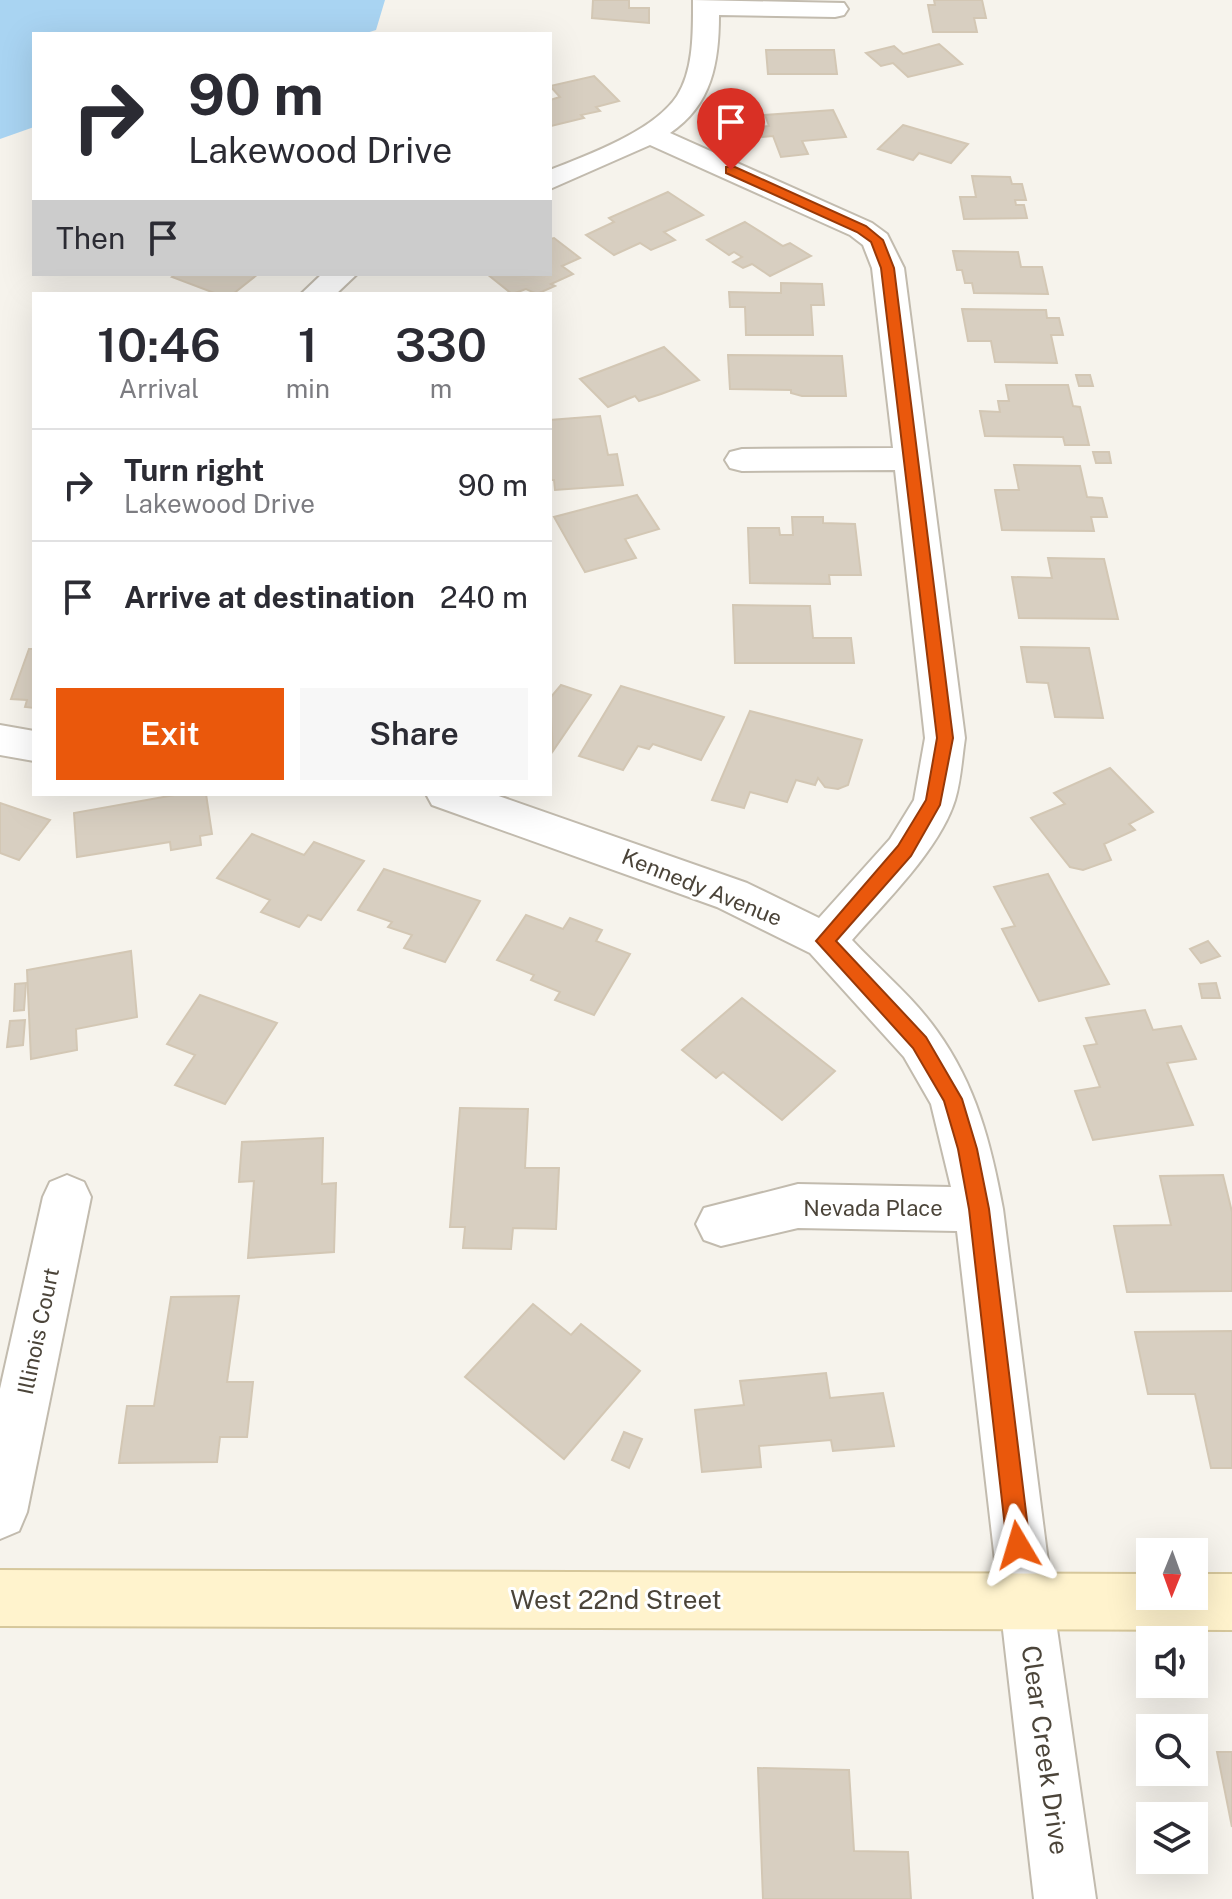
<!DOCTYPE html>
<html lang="en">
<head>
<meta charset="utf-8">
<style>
	:root { --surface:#fff; --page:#f7f7f7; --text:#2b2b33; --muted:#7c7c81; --line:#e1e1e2; --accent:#ea580c }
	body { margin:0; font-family:"Public Sans",sans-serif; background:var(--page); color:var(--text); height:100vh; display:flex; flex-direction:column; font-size:30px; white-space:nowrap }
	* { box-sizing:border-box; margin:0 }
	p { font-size:26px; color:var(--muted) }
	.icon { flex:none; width:44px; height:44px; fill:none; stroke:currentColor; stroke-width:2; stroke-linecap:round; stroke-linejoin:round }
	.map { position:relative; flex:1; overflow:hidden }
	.panel { position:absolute; left:32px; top:292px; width:520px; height:504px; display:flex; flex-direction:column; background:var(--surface); border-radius:0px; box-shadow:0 8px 32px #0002 }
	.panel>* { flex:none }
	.hud { position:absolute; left:32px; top:32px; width:520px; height:244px; border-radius:0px; box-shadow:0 8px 32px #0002; background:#fff; color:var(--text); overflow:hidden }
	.needle { width:52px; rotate:181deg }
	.buttons { position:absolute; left:1136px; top:1538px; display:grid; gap:16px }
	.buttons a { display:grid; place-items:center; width:72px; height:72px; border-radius:0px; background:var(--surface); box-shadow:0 8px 32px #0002; font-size:40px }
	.pin { position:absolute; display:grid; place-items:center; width:68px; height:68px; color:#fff; margin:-82px -34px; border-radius:50% 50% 50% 0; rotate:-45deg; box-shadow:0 0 8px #0007 }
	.pin .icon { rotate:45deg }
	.me { position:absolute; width:88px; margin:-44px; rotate:353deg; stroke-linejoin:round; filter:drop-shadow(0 0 6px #0008) }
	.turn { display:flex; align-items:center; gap:28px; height:168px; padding:0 24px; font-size:36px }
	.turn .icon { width:104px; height:104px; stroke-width:2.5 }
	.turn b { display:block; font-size:56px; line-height:68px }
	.then { display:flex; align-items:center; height:76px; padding:0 24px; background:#0003; gap:16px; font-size:30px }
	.eta { display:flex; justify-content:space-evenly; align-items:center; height:136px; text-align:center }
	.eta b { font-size:48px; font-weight:600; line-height:56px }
	.button { display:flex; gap:16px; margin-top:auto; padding:16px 24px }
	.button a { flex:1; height:92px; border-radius:0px; background:var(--accent); color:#fff; font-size:32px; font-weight:600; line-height:92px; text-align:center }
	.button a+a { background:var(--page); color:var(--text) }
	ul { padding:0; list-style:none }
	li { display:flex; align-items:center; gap:24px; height:112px; padding:0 24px; border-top:2px solid var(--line) }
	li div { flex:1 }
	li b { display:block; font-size:30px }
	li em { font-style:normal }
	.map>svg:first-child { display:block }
	.water { fill:#a9d4f2 }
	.building { fill:#d8cfc1; stroke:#d3c7b4; stroke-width:2 }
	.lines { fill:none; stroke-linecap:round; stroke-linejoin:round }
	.street-casing { stroke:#c2bbae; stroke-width:4 }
	.secondary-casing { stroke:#d6c79b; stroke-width:4 }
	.street { fill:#fff; fill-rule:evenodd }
	.secondary { fill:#fff3cd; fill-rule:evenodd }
	.route { fill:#ea580c; stroke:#983908; stroke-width:2 }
	.labels { text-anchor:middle; stroke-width:6; stroke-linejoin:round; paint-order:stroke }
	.street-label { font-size:22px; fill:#4b4439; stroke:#fff }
	.near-street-label { font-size:26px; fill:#4b4439; stroke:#fff }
</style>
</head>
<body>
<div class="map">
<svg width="1232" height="1899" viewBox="0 0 1232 1899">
	<rect width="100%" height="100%" fill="#f6f3ec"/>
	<polygon class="water" points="0,0 385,0 376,30 363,34 34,34 34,127 0,139"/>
	<g class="building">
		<polygon points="593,0 629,0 629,8 649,8 649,23 592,18"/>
		<polygon points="934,0 982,0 986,18 974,18 977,32 933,32 928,5 935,5"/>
		<polygon points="939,44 962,64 908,77 893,63 881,66 866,53 894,46 903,54"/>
		<polygon points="766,50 834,50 837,74 768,74"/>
		<polygon points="594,76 619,101 596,107 600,111 581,115 584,118 551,126 550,100 560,97 550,86"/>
		<polygon points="833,110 846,137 802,141 808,154 781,157 773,136 762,137 759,127 769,126 765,115"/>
		<polygon points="903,125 968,144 951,163 919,153 913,160 878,149"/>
		<polygon points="972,176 1010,177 1012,184 1022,184 1026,200 1015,200 1016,205 1024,205 1027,218 964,219 960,197 976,197"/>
		<polygon points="668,192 703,215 664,232 675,240 651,250 640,243 614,255 586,235 614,222 609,218"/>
		<polygon points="745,222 783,246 790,243 811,256 770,276 752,264 743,268 733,262 742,257 734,252 729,255 707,240"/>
		<polygon points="554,238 580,258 562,266 573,274 551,284 555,286 537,294 526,289 512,294 487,274 550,274 550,239"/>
		<polygon points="953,251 1018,252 1021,267 1042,267 1048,294 974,293 972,283 965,283 962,270 957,270"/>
		<polygon points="176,274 258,274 233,294 217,294 172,277"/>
		<polygon points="781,283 822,284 824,305 811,305 813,335 746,335 745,307 730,307 729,292 781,293"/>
		<polygon points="962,309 1046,310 1047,318 1059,318 1063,335 1051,335 1057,363 995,362 991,341 968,341"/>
		<polygon points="664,347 699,380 661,394 639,401 635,396 608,407 580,379"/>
		<polygon points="728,355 842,356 846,396 802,396 791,393 791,390 730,389"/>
		<polygon points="1076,375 1090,375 1093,386 1079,386"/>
		<polygon points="1006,385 1068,385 1073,406 1080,407 1089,445 1065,445 1063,437 985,436 980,411 1000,412 998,401 1009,401"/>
		<polygon points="600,416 608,455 617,454 623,485 555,490 554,480 550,480 550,420"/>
		<polygon points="1093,452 1109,452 1111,463 1096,463"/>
		<polygon points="1014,465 1080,466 1087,497 1102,498 1107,517 1091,517 1094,531 1002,530 995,490 1019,490"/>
		<polygon points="637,495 659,529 625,539 636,558 585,572 554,517"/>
		<polygon points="792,517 823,517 823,523 855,524 861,575 829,575 830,584 750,583 748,528 779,528 780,535 793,535"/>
		<polygon points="1048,558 1104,559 1118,619 1019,618 1012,577 1052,578"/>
		<polygon points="733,605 810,606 813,638 851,638 854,663 735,663"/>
		<polygon points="1021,647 1089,648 1103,718 1055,717 1048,683 1027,682"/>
		<polygon points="29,649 34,649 34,708 25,707 27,700 11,699"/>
		<polygon points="561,685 591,695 553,751 550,698"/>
		<polygon points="621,686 724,717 701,760 653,744 649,749 638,746 623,770 579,756"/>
		<polygon points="750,711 862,740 848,785 838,789 825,787 818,778 815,785 796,780 787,802 750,792 744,808 712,800"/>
		<polygon points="1110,768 1153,812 1129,824 1135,830 1104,844 1111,860 1083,870 1070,867 1031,818 1065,804 1054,793"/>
		<polygon points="180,794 206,794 212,834 200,836 201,845 171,850 170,842 77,857 74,813"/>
		<polygon points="0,803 50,820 19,860 0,853"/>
		<polygon points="252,834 304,855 314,842 364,861 321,920 308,915 299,927 261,912 270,900 217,878"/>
		<polygon points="384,869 480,901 445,962 404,948 412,935 388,927 392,922 358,910"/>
		<polygon points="1048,874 1109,984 1039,1001 1002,929 1015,926 994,887"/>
		<polygon points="526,915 563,929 570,918 602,930 596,941 630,954 594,1015 555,1000 560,992 531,980 534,975 497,960"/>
		<polygon points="1208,941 1220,956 1201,963 1190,949"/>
		<polygon points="131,951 137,1017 76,1029 77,1050 31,1059 27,970"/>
		<polygon points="26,983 24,1010 14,1011 15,984"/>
		<polygon points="1216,983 1220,998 1202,998 1199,984"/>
		<polygon points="200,995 277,1023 225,1104 175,1085 195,1055 167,1044"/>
		<polygon points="742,998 835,1071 782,1120 723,1072 716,1078 682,1050"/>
		<polygon points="1145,1010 1153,1030 1181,1026 1196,1059 1167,1063 1193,1125 1093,1140 1075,1091 1100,1087 1084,1046 1097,1044 1086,1018"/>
		<polygon points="25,1020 23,1045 7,1047 10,1021"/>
		<polygon points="460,1108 528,1109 525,1168 559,1168 556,1229 513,1228 511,1249 463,1248 465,1227 450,1227"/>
		<polygon points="323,1138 322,1184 336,1183 334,1252 248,1258 254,1181 239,1182 242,1142"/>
		<polygon points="1223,1175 1232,1212 1232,1291 1127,1292 1114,1226 1171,1225 1160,1176"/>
		<polygon points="239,1296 227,1382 253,1382 247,1437 220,1437 217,1462 119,1463 127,1406 154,1406 171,1297"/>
		<polygon points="533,1304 571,1335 581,1324 640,1371 564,1459 465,1377"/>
		<polygon points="1232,1331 1232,1468 1211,1468 1195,1394 1148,1394 1135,1332"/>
		<polygon points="826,1373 830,1398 883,1393 894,1446 833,1451 831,1440 759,1446 761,1467 702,1472 695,1410 744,1405 740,1381"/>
		<polygon points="624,1432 642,1439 629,1468 612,1460"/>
		<polygon points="1217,1752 1232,1752 1232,1827"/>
		<polygon points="758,1768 849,1770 854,1851 908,1852 911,1899 763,1899"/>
	</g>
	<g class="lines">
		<defs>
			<g id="street">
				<path d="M 693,0 L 844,3 L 848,9 L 844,15 L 835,17 L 719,15 C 719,62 712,105 670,133 L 872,223 L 887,234 L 904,268 L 965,738 C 962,758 961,780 955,800 C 940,849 885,902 852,940 C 880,970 914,998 937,1031 C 976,1085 991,1144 1003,1209 L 1053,1601 L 1096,1899 L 1034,1899 L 957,1231 L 798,1228 L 721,1246 L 704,1240 L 696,1224 L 704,1208 L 798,1184 L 951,1187 L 931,1104 L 904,1057 L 810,953 L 717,907 L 432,805 L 426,794 L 493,794 L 747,883 L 819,918 L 890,839 L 914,800 L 925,738 L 895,470 L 742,471 L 730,468 L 725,460 L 730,452 L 742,449 L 893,448 L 872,268 L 863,245 L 850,235 L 650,145 L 550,189 L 550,170 C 588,155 654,131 677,96 C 694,70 693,31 693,0 Z"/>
				<polygon points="322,274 357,274 336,294 301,294"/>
				<polygon points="0,725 34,731 34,761 0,755"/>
				<polygon points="67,1175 84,1182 91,1197 27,1512 19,1531 0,1539 0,1389 43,1197 50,1182"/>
			</g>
			<polygon id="secondary" points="0,1570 1150,1574 1150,1596 1194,1596 1194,1574 1232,1574 1232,1630 0,1626"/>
		</defs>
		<use href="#street" class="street-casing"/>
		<use href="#secondary" class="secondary-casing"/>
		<use href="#street" class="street"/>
		<use href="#secondary" class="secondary"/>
	</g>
	<polygon class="route" points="726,167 735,167 866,226 883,240 894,268 953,738 940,805 911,856 836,941 926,1037 962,1099 977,1149 989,1209 1030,1545 1026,1553 1018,1556 1010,1553 1007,1545 969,1209 958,1149 944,1101 913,1048 816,941 898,846 926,800 937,738 881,268 871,242 857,232 726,173"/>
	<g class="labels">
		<g class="street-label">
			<text transform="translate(702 887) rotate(22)" y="8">Kennedy Avenue</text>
			<text x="873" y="1216">Nevada Place</text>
			<text transform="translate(38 1331) rotate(-78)" y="8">Illinois Court</text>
		</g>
		<g class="near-street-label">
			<text x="616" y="1609">West 22nd Street</text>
			<text transform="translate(1045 1750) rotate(82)" y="9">Clear Creek Drive</text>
		</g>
	</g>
</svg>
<div class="buttons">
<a><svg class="needle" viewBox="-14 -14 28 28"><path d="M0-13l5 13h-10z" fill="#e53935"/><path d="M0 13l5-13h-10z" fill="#7c7c81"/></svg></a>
<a><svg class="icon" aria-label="sound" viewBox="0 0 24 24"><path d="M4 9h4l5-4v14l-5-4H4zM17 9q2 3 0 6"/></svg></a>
<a><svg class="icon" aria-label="search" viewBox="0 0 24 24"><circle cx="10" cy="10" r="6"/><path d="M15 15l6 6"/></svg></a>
<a><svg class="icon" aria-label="layers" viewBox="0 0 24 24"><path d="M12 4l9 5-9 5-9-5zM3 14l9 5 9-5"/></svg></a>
</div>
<div class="pin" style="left:731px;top:170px;background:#d93025"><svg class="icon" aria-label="arrive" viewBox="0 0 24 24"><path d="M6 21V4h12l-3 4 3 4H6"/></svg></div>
<svg class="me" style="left:1018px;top:1545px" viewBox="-20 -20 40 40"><path d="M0-17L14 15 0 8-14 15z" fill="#ea580c" stroke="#fff" stroke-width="4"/></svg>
<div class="hud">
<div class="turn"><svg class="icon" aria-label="right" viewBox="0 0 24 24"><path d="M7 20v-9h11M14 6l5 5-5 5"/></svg><div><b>90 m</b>Lakewood Drive</div></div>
<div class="then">Then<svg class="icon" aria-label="arrive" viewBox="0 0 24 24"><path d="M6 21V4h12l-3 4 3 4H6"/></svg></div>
</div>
<section class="panel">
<div class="eta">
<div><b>10:46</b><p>Arrival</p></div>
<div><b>1</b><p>min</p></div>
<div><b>330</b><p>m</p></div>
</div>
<ul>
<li><svg class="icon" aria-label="right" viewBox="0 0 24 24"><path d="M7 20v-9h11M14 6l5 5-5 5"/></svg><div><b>Turn right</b><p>Lakewood Drive</p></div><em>90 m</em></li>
<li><svg class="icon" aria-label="arrive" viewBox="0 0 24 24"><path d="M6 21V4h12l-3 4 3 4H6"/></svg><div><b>Arrive at destination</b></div><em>240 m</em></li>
</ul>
<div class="button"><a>Exit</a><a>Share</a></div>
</section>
</div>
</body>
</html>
